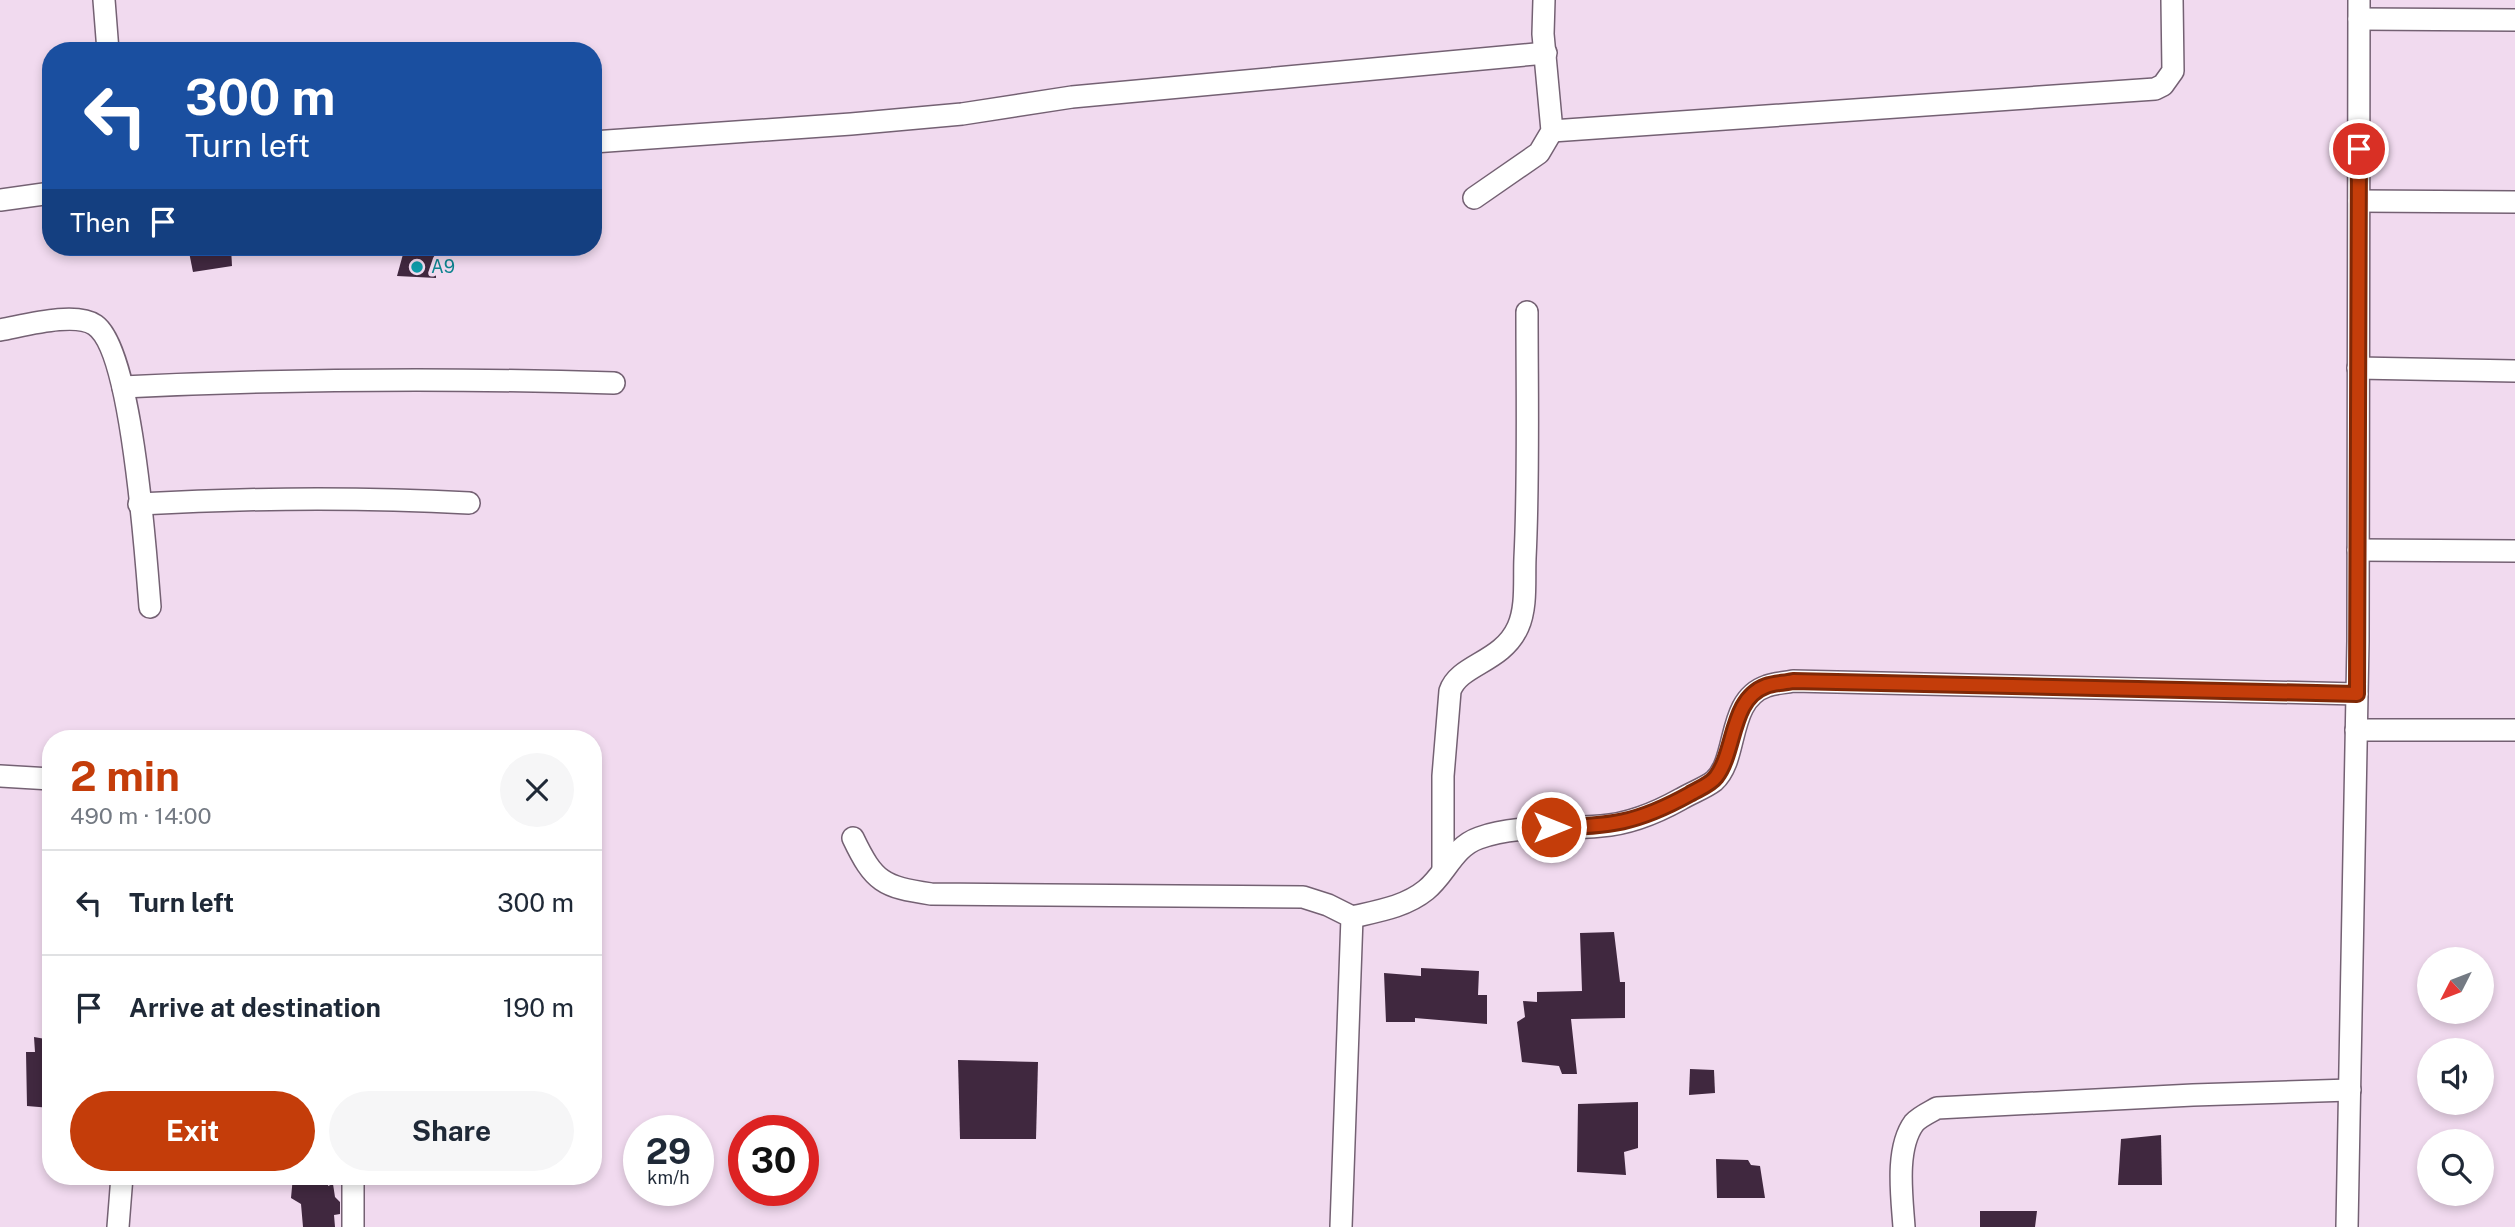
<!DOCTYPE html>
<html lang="en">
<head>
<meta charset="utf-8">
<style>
	:root { --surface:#fff; --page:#f6f6f7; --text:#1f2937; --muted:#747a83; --line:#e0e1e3; --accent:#c43d0a }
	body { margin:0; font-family:"Public Sans",sans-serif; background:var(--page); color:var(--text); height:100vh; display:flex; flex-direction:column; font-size:26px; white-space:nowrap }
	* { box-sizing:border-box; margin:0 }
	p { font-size:23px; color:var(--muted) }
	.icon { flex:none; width:38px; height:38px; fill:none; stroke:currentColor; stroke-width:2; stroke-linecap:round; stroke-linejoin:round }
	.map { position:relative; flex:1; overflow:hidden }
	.drawer { position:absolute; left:42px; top:730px; width:560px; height:455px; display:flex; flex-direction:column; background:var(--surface); border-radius:28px; box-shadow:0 4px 10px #0003 }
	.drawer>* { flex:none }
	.hud { position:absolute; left:42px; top:42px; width:560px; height:214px; border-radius:28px; box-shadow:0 4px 10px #0003; background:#1a4fa0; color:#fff; overflow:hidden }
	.needle { width:46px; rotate:228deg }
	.fabs { position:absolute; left:2417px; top:947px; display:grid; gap:14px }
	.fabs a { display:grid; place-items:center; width:77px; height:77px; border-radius:50%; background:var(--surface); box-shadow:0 4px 10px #0003; font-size:35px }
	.speed { position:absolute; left:623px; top:1115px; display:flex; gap:14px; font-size:35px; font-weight:700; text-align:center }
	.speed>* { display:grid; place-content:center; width:91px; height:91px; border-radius:50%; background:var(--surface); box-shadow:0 4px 10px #0003; line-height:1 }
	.speed small { font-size:18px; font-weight:400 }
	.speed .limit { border:10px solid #d22; background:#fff; color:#111 }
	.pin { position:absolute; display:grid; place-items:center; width:60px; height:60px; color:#fff; margin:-30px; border:4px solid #fff; border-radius:50%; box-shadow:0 2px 7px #0007 }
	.me { position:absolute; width:77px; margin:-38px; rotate:90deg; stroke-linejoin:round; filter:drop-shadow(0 0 5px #0008) }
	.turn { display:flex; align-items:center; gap:24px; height:147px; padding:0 28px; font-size:32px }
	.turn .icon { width:91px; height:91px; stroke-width:2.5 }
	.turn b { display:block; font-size:49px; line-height:60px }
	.then { display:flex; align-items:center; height:66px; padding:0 28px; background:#0003; gap:14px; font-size:26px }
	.round { display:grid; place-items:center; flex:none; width:74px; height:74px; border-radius:37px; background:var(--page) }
	.overview { display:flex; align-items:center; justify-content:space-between; height:119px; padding:0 28px }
	h1 { font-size:42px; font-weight:700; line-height:52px; color:var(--accent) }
	.button { display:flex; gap:14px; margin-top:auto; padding:14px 28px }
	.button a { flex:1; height:80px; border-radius:42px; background:var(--accent); color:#fff; font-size:28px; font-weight:700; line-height:80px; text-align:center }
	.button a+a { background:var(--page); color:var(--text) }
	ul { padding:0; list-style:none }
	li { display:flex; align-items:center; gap:21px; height:105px; padding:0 28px; border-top:2px solid var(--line) }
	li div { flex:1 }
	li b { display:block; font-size:26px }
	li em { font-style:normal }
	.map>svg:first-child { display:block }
	.building { fill:#40283f }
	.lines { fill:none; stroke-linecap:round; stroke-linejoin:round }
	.minor-casing { stroke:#746173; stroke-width:24 }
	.minor { stroke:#fff; stroke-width:21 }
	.route-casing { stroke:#7f2806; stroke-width:18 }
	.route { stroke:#c43d0a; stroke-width:12 }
	.culture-dot { fill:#0f9aa8; stroke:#f1daef; stroke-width:2.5 }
	.labels { text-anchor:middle; stroke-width:7; stroke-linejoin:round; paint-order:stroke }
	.culture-label { font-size:18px; fill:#0d838f; stroke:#f1daef; text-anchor:start }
</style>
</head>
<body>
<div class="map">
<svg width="2515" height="1227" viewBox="0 0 2515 1227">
	<rect width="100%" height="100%" fill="#f1daef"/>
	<g class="building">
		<polygon points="188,247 231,247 232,266 193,272"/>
		<polygon points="405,247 436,247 436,278 397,276"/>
		<polygon points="1614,932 1620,982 1625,982 1625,1018 1571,1019 1577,1074 1562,1074 1559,1066 1522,1062 1517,1022 1525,1017 1523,1001 1537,1002 1537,992 1582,991 1580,933"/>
		<polygon points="1421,968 1479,971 1478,995 1487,995 1487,1024 1415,1018 1415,1022 1386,1022 1384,973 1421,976"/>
		<polygon points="34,1037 51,1040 51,1108 27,1106 26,1052 35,1052"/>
		<polygon points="958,1060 1038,1062 1036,1139 960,1139"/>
		<polygon points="1690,1069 1714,1070 1715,1093 1689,1095"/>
		<polygon points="1638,1102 1638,1148 1624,1152 1626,1175 1577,1172 1578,1104"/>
		<polygon points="2161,1135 2162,1185 2118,1185 2121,1139"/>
		<polygon points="1716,1159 1748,1160 1751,1165 1760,1166 1765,1198 1717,1198"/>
		<polygon points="293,1176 328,1176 328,1186 333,1184 335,1197 340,1202 340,1214 334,1215 335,1227 303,1227 301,1204 291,1198"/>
		<polygon points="1980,1211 2037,1211 2035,1227 1980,1227"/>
	</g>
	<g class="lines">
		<defs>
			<g id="minor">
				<polyline points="104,0 108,51"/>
				<polyline points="2359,19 2515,20"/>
				<polyline points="1552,131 2155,89 2163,85 2173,71 2172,0"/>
				<polyline points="593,142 851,124 962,114 1072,97 1546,53"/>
				<polyline points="1474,198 1539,153 1552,131 1543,34 1544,0"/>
				<polyline points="0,200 51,193"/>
				<polyline points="2359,201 2515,202"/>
				<path d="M 0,330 C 23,326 75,311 95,325 C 132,350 146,557 150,607"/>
				<polyline points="2358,368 2515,371"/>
				<path d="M 123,387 C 287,379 450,378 614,383"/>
				<path d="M 139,504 C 249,498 358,497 469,503"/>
				<polyline points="2358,550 2515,551"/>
				<polyline points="2356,730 2515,730"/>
				<polyline points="0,776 51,779"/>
				<path d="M 853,838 C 874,882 883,887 931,894 L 1303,897 L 1328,905 L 1352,917 L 1341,1227"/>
				<path d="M 1443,868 L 1443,776 L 1450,691 C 1459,664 1502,663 1518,627 C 1527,607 1524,581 1525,558 C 1529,477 1527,394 1527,312"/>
				<path d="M 1352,917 C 1378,911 1405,907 1426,890 C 1446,874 1453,847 1479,838 C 1518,824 1561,830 1601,826 C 1630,824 1656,813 1681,799 C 1691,793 1705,788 1714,781 C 1739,759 1726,700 1767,686 C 1775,683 1784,683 1793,681 L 2357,694"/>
				<polyline points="353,1176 353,1227"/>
				<polyline points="118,1227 122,1176"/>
				<path d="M 1904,1227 C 1902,1197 1895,1149 1914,1123 C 1919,1117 1930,1112 1937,1108 L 2193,1095 L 2350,1090"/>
				<polyline points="2347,1227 2358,641 2359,0"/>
			</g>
		</defs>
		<use href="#minor" class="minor-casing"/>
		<use href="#minor" class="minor"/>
	</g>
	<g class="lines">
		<defs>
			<path id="route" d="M 1551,827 C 1609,827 1638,823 1690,794 C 1698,789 1710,785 1716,777 C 1736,751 1730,699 1766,686 C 1774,683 1784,683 1793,681 L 2357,694 L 2359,149"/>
		</defs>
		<use href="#route" class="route-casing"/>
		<use href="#route" class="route"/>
	</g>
	<circle class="culture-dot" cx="417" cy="267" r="7"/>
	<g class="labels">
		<g class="culture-label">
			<text x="431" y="273">A9</text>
		</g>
	</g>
</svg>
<div class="fabs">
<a><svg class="needle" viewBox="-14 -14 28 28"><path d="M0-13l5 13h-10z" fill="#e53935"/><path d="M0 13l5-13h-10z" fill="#747a83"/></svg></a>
<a><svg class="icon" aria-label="sound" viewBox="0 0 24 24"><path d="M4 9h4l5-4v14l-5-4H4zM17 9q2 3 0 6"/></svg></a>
<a><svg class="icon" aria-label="search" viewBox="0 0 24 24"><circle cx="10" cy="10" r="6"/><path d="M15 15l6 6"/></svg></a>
</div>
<div class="speed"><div>29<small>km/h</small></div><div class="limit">30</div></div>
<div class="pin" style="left:2359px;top:149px;background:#d93025"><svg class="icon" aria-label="arrive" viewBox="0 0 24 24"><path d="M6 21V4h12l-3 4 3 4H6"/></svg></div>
<svg class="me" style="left:1551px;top:827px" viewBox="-20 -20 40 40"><circle r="17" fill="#c43d0a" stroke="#fff" stroke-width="3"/><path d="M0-11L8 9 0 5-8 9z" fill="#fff"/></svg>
<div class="hud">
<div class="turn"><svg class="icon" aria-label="left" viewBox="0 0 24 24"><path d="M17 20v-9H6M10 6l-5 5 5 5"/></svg><div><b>300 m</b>Turn left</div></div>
<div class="then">Then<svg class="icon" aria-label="arrive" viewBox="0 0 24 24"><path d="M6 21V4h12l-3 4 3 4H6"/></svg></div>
</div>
<section class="drawer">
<div class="overview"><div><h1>2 min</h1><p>490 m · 14:00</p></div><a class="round"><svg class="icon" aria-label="close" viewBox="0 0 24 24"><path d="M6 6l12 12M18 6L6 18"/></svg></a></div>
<ul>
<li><svg class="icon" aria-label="left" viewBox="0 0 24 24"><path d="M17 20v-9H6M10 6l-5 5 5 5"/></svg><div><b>Turn left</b></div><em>300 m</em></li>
<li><svg class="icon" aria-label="arrive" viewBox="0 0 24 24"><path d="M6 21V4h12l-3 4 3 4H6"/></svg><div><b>Arrive at destination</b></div><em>190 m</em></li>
</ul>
<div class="button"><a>Exit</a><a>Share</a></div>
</section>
</div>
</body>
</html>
